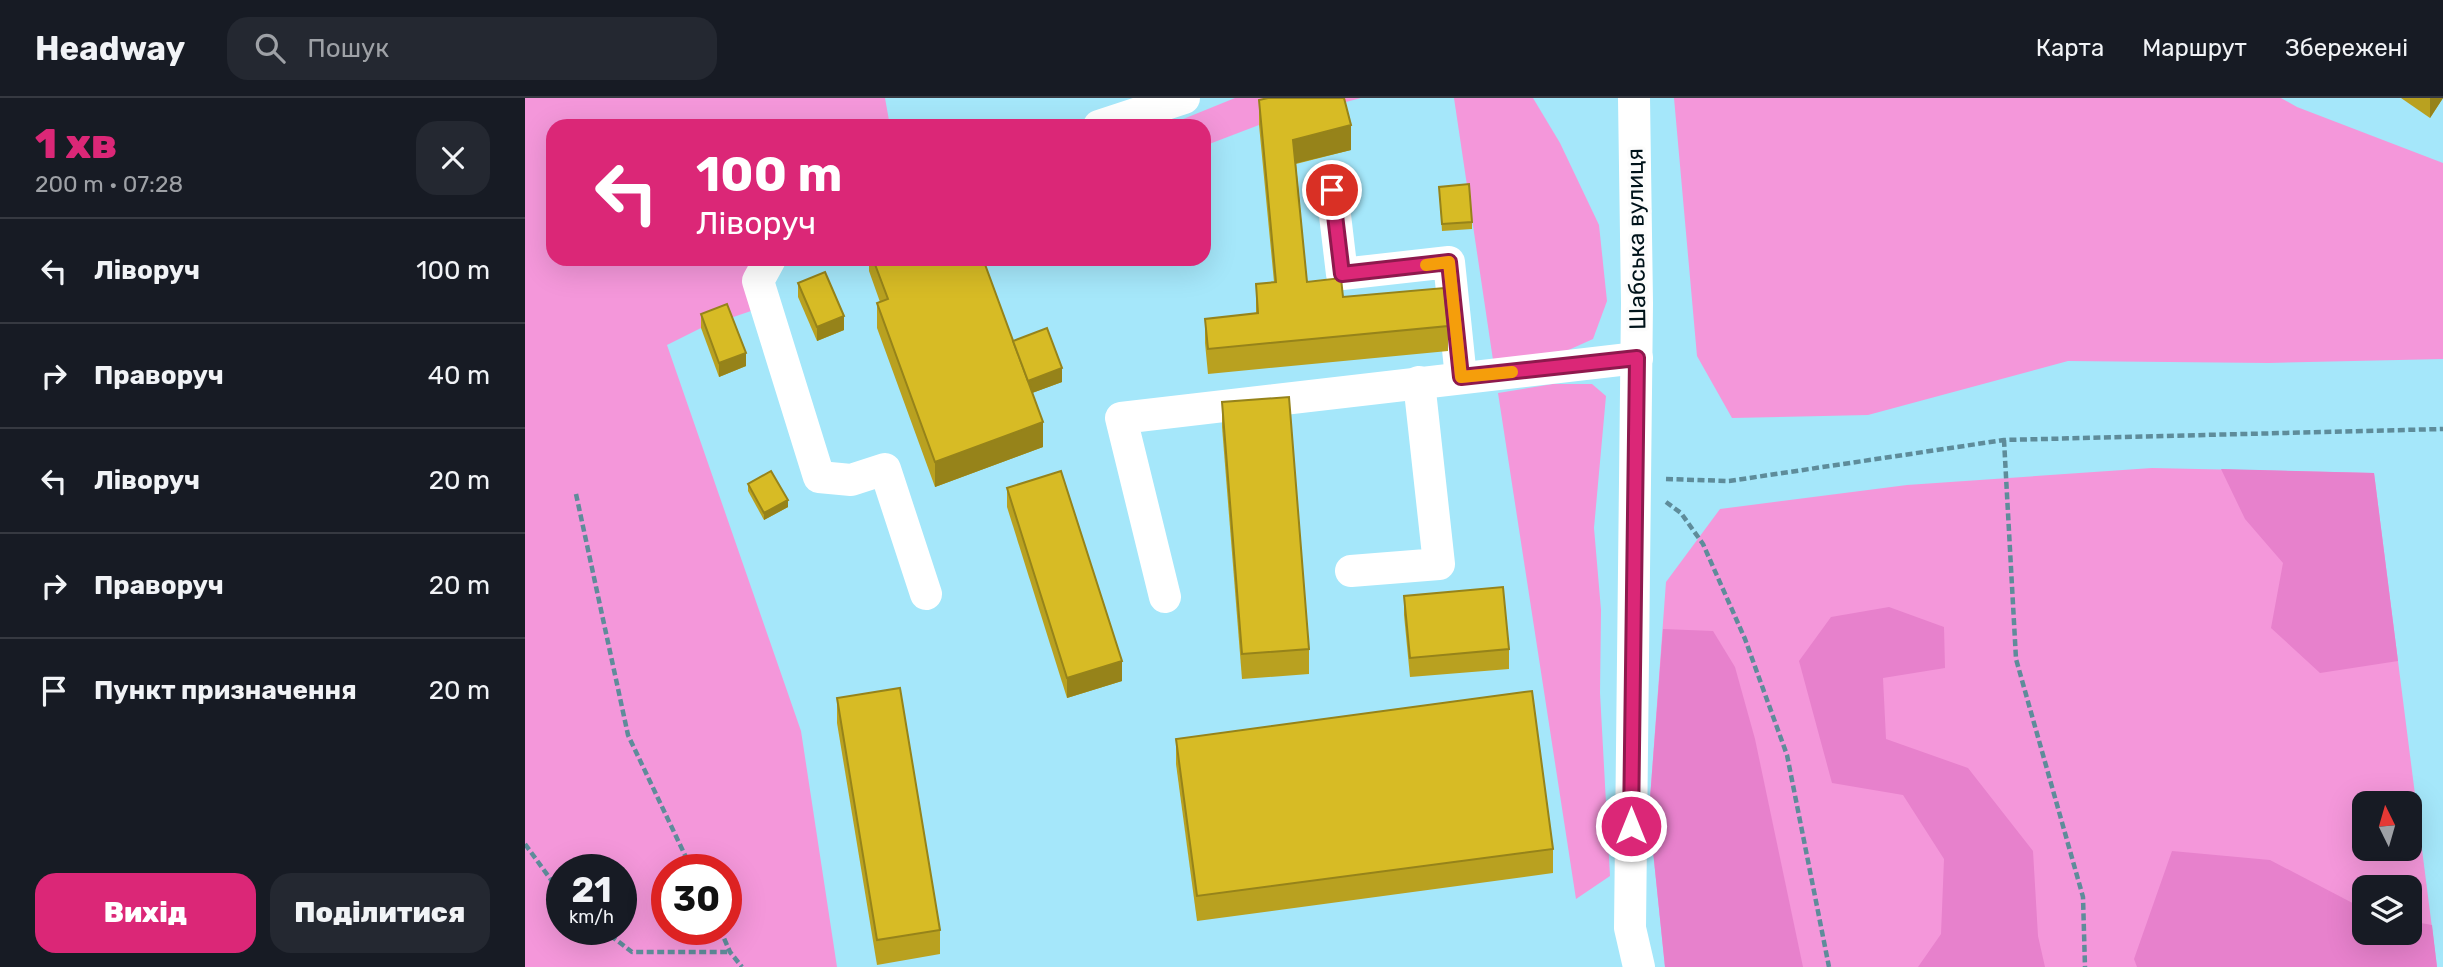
<!DOCTYPE html>
<html lang="uk">
<head>
<meta charset="utf-8">
<style>
	:root { --surface:#171b24; --page:#242831; --text:#f1f3f6; --muted:#9ea1a6; --line:#363941; --accent:#db2777 }
	body { margin:0; font-family:Rubik,sans-serif; background:var(--page); color:var(--text); height:100vh; display:flex; flex-direction:column; font-size:26px; white-space:nowrap }
	* { box-sizing:border-box; margin:0 }
	p { font-size:23px; color:var(--muted) }
	.icon { flex:none; width:38px; height:38px; fill:none; stroke:currentColor; stroke-width:2; stroke-linecap:round; stroke-linejoin:round }
	.map { position:relative; flex:1; overflow:hidden }
	.details { display:flex; flex-direction:column; background:var(--surface); width:525px }
	.details>* { flex:none }
	.banner { position:absolute; left:21px; top:21px; width:665px; height:147px; border-radius:21px; box-shadow:0 7px 28px #0002; background:#db2777; color:#fff; overflow:hidden }
	.needle { width:46px; rotate:355deg }
	.tools { position:absolute; left:1827px; top:693px; display:grid; gap:14px }
	.tools a { display:grid; place-items:center; width:70px; height:70px; border-radius:14px; background:var(--surface); box-shadow:0 7px 28px #0002; font-size:35px }
	.speed { position:absolute; left:21px; top:756px; display:flex; gap:14px; font-size:35px; font-weight:700; text-align:center }
	.speed>* { display:grid; place-content:center; width:91px; height:91px; border-radius:50%; background:var(--surface); box-shadow:0 7px 28px #0002; line-height:1 }
	.speed small { font-size:18px; font-weight:400 }
	.speed .limit { border:10px solid #d22; background:#fff; color:#111 }
	.pin { position:absolute; display:grid; place-items:center; width:60px; height:60px; color:#fff; margin:-30px; border:4px solid #fff; border-radius:50%; box-shadow:0 2px 7px #0007 }
	.me { position:absolute; width:77px; margin:-38px; rotate:0deg; stroke-linejoin:round; filter:drop-shadow(0 0 5px #0008) }
	.turn { display:flex; align-items:center; gap:24px; height:147px; padding:0 35px; font-size:32px }
	.turn .icon { width:91px; height:91px; stroke-width:2.5 }
	.turn b { display:block; font-size:49px; line-height:60px }
	.round { display:grid; place-items:center; flex:none; width:74px; height:74px; border-radius:21px; background:var(--page) }
	.overview { display:flex; align-items:center; justify-content:space-between; height:119px; padding:0 35px }
	h1 { font-size:42px; font-weight:800; line-height:52px; color:var(--accent) }
	.button { display:flex; gap:14px; margin-top:auto; padding:14px 35px }
	.button a { flex:1; height:80px; border-radius:21px; background:var(--accent); color:#fff; font-size:28px; font-weight:800; line-height:80px; text-align:center }
	.button a+a { background:var(--page); color:var(--text) }
	ul { padding:0; list-style:none }
	li { display:flex; align-items:center; gap:21px; height:105px; padding:0 35px; border-top:2px solid var(--line) }
	li div { flex:1 }
	li b { display:block; font-size:26px }
	li em { font-style:normal }
	header { display:flex; align-items:center; gap:42px; box-sizing:border-box; height:98px; padding:0 35px; background:var(--surface); border-bottom:2px solid var(--line) }
	header strong { font-size:33px }
	nav { display:flex; gap:38px; margin-inline-start:auto; font-size:24px }
	.search { width:490px; height:63px; background:var(--page); display:flex; align-items:center; gap:18px; box-sizing:border-box; padding:0 24px; border-radius:21px; color:var(--muted); font-size:26px }
	main { display:flex; flex:1; min-height:0 }
	.map>svg:first-child { display:block }
	.green { fill:#f497da; fill-rule:evenodd }
	.forest { fill:#e781cc }
	.lines { fill:none; stroke-linecap:round; stroke-linejoin:round }
	.path { stroke:#5e8c9a; stroke-width:4.5; stroke-dasharray:7 3.5; stroke-linecap:butt }
	.minor { stroke:#fff; stroke-width:32 }
	.wall { fill:#b9a120 }
	.shaded-wall { fill:#96831a }
	.building { fill:#d7bb25; stroke:#96831a; stroke-width:2 }
	.route-casing { stroke:#8e194d; stroke-width:18 }
	.route { stroke:#db2777; stroke-width:12 }
	.slow { stroke:#f59e0b; stroke-width:12 }
	.labels { text-anchor:middle; stroke-width:7; stroke-linejoin:round; paint-order:stroke }
	.street-label { font-size:23px; fill:#00131a; stroke:#fcfcfc }
</style>
</head>
<body>
<header>
<strong>Headway</strong>
<div class="search"><svg class="icon" aria-label="search" viewBox="0 0 24 24"><circle cx="10" cy="10" r="6"/><path d="M15 15l6 6"/></svg>Пошук</div>
<nav><a>Карта</a><a>Маршрут</a><a>Збережені</a></nav>
</header>
<main>
<section class="details">
<div class="overview"><div><h1>1 хв</h1><p>200 m · 07:28</p></div><a class="round"><svg class="icon" aria-label="close" viewBox="0 0 24 24"><path d="M6 6l12 12M18 6L6 18"/></svg></a></div>
<ul>
<li><svg class="icon" aria-label="left" viewBox="0 0 24 24"><path d="M17 20v-9H6M10 6l-5 5 5 5"/></svg><div><b>Ліворуч</b></div><em>100 m</em></li>
<li><svg class="icon" aria-label="right" viewBox="0 0 24 24"><path d="M7 20v-9h11M14 6l5 5-5 5"/></svg><div><b>Праворуч</b></div><em>40 m</em></li>
<li><svg class="icon" aria-label="left" viewBox="0 0 24 24"><path d="M17 20v-9H6M10 6l-5 5 5 5"/></svg><div><b>Ліворуч</b></div><em>20 m</em></li>
<li><svg class="icon" aria-label="right" viewBox="0 0 24 24"><path d="M7 20v-9h11M14 6l5 5-5 5"/></svg><div><b>Праворуч</b></div><em>20 m</em></li>
<li><svg class="icon" aria-label="arrive" viewBox="0 0 24 24"><path d="M6 21V4h12l-3 4 3 4H6"/></svg><div><b>Пункт призначення</b></div><em>20 m</em></li>
</ul>
<div class="button"><a>Вихід</a><a>Поділитися</a></div>
</section>
<div class="map">
<svg width="1918" height="869" viewBox="0 0 1918 869">
	<rect width="100%" height="100%" fill="#a5e7fa"/>
	<g class="green">
		<path d="M 0,0 L 360,0 L 365,28 L 28,28 L 28,161 L 227,161 L 226,213 L 176,230 L 142,247 L 276,633 L 312,869 L 0,869 ZM 37,772 L 96,772 L 96,831 L 37,831 ZM 142,772 L 201,772 L 201,831 L 142,831 Z"/>
		<polygon points="710,0 836,0 734,27 679,48 679,28 641,28"/>
		<polygon points="929,0 1008,0 1035,45 1074,127 1082,203 1068,241 1019,263 968,262"/>
		<polygon points="1149,0 1756,0 1772,9 1918,65 1918,261 1744,265 1543,263 1343,317 1207,320 1172,258"/>
		<polygon points="1028,286 1067,286 1081,298 1069,430 1076,512 1075,595 1085,778 1051,801 973,295"/>
		<path d="M 1627,370 L 1849,375 L 1912,869 L 1140,869 L 1124,714 L 1141,484 L 1195,411 L 1382,387 ZM 1839,705 L 1885,705 L 1885,751 L 1839,751 ZM 1839,789 L 1885,789 L 1885,835 L 1839,835 Z"/>
	</g>
	<g class="forest">
		<polygon points="1696,371 1849,375 1873,563 1795,575 1746,530 1758,465 1720,421"/>
		<polygon points="1364,509 1419,529 1420,570 1358,580 1361,641 1443,670 1508,753 1513,838 1520,869 1393,869 1416,836 1419,761 1378,697 1307,685 1274,563 1306,519"/>
		<polygon points="1138,531 1188,533 1210,569 1230,641 1278,869 1140,869 1124,714"/>
		<polygon points="1647,753 1745,762 1839,811 1839,835 1885,835 1885,823 1907,827 1912,869 1612,869 1609,861"/>
	</g>
	<g class="lines">
		<g class="path">
			<polyline points="1479,342 1491,561 1558,799 1560,869"/>
			<polyline points="1141,381 1204,383 1479,342 1918,331"/>
			<polyline points="51,396 103,637 167,772"/>
			<polyline points="1141,404 1156,415 1178,446 1220,541 1262,657 1304,869"/>
			<polyline points="0,746 37,797"/>
			<polyline points="77,831 107,854 205,854"/>
			<polyline points="195,831 205,854 217,869"/>
		</g>
		<g class="minor">
			<polyline points="1109,0 1112,205 1105,830 1114,869"/>
			<polyline points="574,28 659,0"/>
			<polyline points="807,92 817,176 924,164 936,280"/>
			<polyline points="245,161 233,183 294,379 326,382 360,371 401,496"/>
			<polyline points="826,473 914,466 894,284"/>
			<polyline points="640,499 596,320 1112,260"/>
		</g>
	</g>
	<g class="wall">
		<polygon points="1876,0 1918,0 1905,20"/>
		<polygon points="734,2 826,52 771,66 782,184 818,199 923,228 923,253 683,276 680,245 680,221 731,216 731,186 749,184 734,27"/>
		<polygon points="914,89 947,124 947,131 917,133"/>
		<polygon points="344,161 458,161 488,243 537,284 507,295 518,349 410,389 352,230 352,205 355,204 344,173"/>
		<polygon points="273,185 319,232 292,243 273,199"/>
		<polygon points="176,216 221,268 194,279 176,230"/>
		<polygon points="697,304 784,551 784,576 717,581 697,329"/>
		<polygon points="223,386 263,409 239,422 223,393"/>
		<polygon points="482,390 597,583 542,600 482,409"/>
		<polygon points="879,498 984,551 984,571 885,579 879,517"/>
		<polygon points="312,600 415,832 415,856 352,867 312,625"/>
		<polygon points="651,641 1028,751 1028,775 672,823 651,666"/>
	</g>
	<g class="shaded-wall">
		<polygon points="1905,0 1918,0 1905,20"/>
		<polygon points="826,27 826,52 768,66 768,42"/>
		<polygon points="319,218 319,232 292,243 292,229"/>
		<polygon points="221,255 221,268 194,279 194,265"/>
		<polygon points="537,270 537,284 499,298 499,284"/>
		<polygon points="518,324 518,349 410,389 410,364"/>
		<polygon points="263,402 263,409 239,422 239,415"/>
		<polygon points="597,563 597,583 542,600 542,580"/>
	</g>
	<g class="building">
		<polygon points="743,0 819,0 826,27 768,42 782,184 816,180 818,199 919,190 923,228 683,251 680,221 733,215 731,186 751,184 734,2"/>
		<polygon points="944,86 947,124 917,126 914,89"/>
		<polygon points="348,161 458,161 518,324 410,364 352,205 363,201"/>
		<polygon points="300,174 319,218 292,229 273,185"/>
		<polygon points="202,206 221,255 194,265 176,216"/>
		<polygon points="522,230 537,270 503,283 488,243"/>
		<polygon points="764,299 784,551 717,556 697,304"/>
		<polygon points="246,373 263,402 239,415 223,386"/>
		<polygon points="536,373 597,563 542,580 482,390"/>
		<polygon points="978,489 984,551 885,560 879,498"/>
		<polygon points="375,590 415,832 352,842 312,600"/>
		<polygon points="1007,593 1028,751 672,798 651,641"/>
	</g>
	<g class="lines">
		<defs>
			<polyline id="route" points="807,92 817,176 924,164 936,279 1112,260 1106,728"/>
		</defs>
		<use href="#route" class="route-casing"/>
		<use href="#route" class="route"/>
		<polyline class="slow" points="901,167 924,164 936,279 987,274"/>
	</g>
	<g class="labels">
		<g class="street-label">
			<text transform="translate(1111 141) rotate(-91)" y="8">Шабська вулиця</text>
		</g>
	</g>
</svg>
<div class="tools">
<a><svg class="needle" viewBox="-14 -14 28 28"><path d="M0-13l5 13h-10z" fill="#e53935"/><path d="M0 13l5-13h-10z" fill="#9ea1a6"/></svg></a>
<a><svg class="icon" aria-label="layers" viewBox="0 0 24 24"><path d="M12 4l9 5-9 5-9-5zM3 14l9 5 9-5"/></svg></a>
</div>
<div class="speed"><div>21<small>km/h</small></div><div class="limit">30</div></div>
<div class="pin" style="left:807px;top:92px;background:#d93025"><svg class="icon" aria-label="arrive" viewBox="0 0 24 24"><path d="M6 21V4h12l-3 4 3 4H6"/></svg></div>
<svg class="me" style="left:1106px;top:728px" viewBox="-20 -20 40 40"><circle r="17" fill="#db2777" stroke="#fff" stroke-width="3"/><path d="M0-11L8 9 0 5-8 9z" fill="#fff"/></svg>
<div class="banner">
<div class="turn"><svg class="icon" aria-label="left" viewBox="0 0 24 24"><path d="M17 20v-9H6M10 6l-5 5 5 5"/></svg><div><b>100 m</b>Ліворуч</div></div>
</div>
</div>
</main>
</body>
</html>
